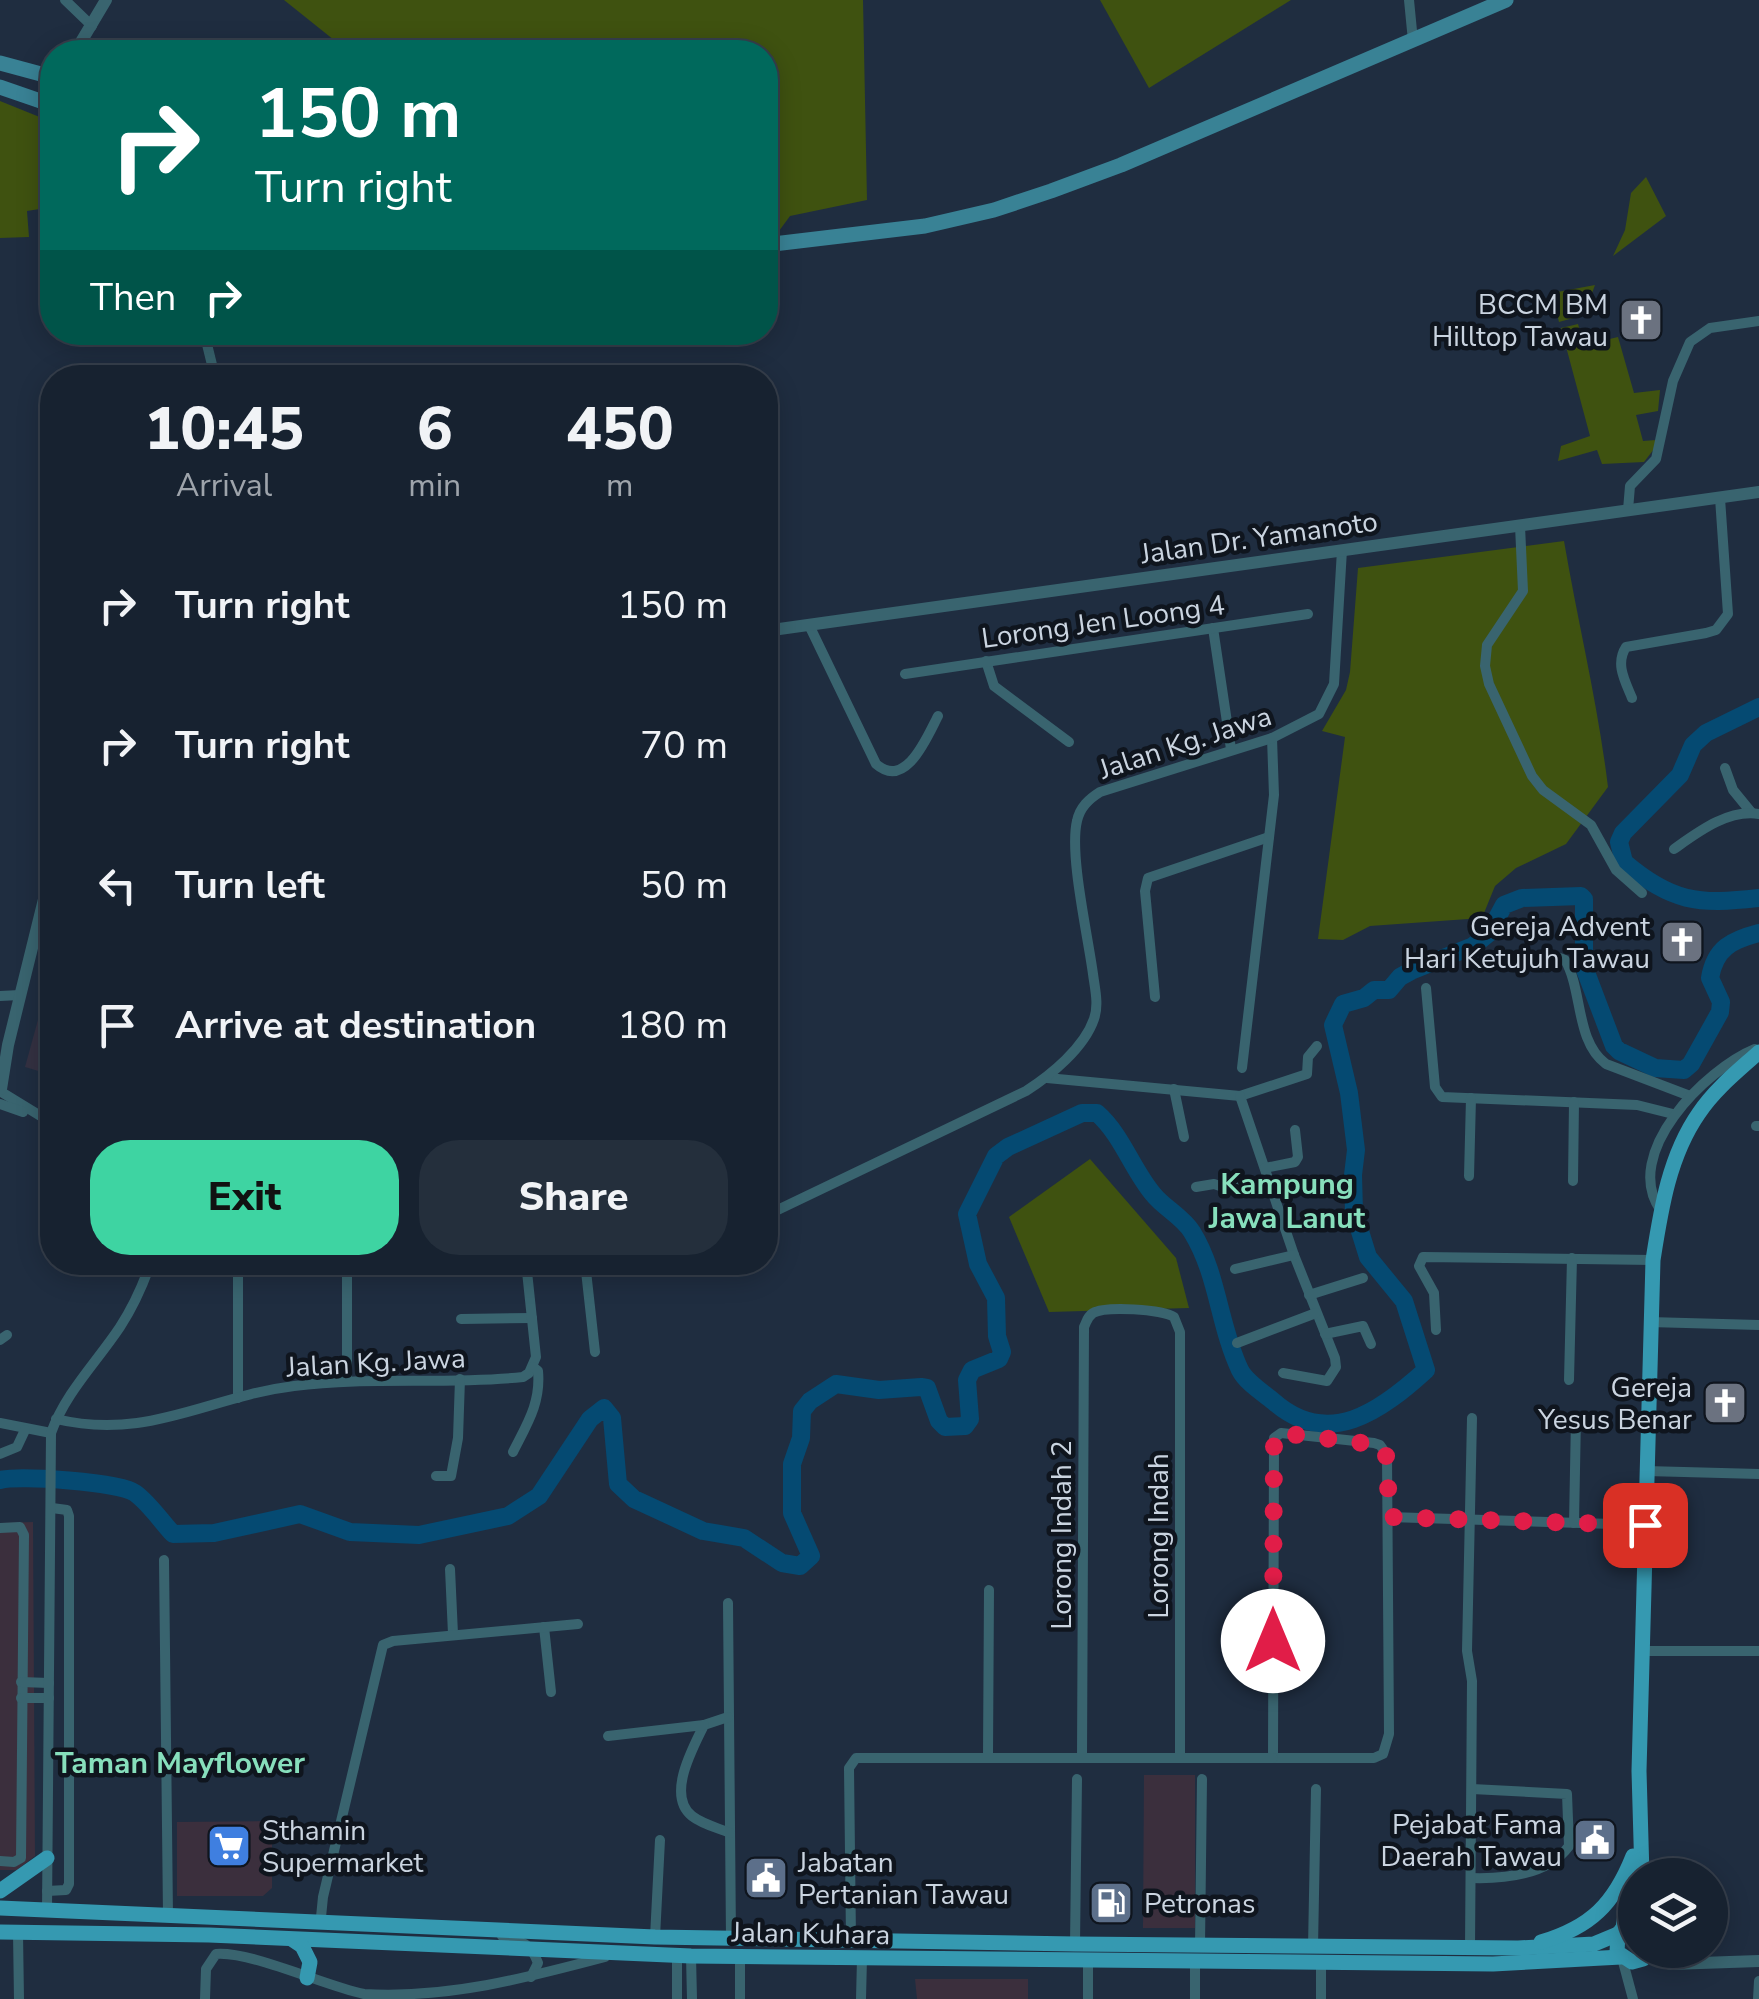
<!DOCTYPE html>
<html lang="en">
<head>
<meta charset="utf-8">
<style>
	:root { --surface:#172230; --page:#242f3c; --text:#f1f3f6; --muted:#9ea4ab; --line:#363f4c; --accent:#3ed4a2 }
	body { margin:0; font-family:"Nunito Sans",sans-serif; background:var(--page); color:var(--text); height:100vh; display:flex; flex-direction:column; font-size:38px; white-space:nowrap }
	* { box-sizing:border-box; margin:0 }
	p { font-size:32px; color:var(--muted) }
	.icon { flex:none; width:55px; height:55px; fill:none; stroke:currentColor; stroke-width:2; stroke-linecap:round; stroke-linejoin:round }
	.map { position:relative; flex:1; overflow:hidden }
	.details { position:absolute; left:40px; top:365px; width:738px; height:910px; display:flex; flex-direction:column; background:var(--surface); border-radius:40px; box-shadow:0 5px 25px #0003,0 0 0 2px var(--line) }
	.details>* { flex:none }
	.banner { position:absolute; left:40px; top:40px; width:738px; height:305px; border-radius:40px; box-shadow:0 5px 25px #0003,0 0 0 2px var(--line); background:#00695c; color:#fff; overflow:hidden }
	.fabs { position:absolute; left:1618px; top:1858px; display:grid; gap:20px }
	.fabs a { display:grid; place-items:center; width:110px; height:110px; border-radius:50%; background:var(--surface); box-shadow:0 5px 25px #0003,0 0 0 2px var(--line); font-size:50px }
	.pin { position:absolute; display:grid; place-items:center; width:85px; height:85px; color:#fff; margin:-42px; border-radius:20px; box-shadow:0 5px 15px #0006 }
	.me { position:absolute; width:110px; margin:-55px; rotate:0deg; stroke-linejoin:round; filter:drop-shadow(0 0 8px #0008) }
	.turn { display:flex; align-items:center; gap:35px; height:210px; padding:0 50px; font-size:45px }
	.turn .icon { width:130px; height:130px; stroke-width:2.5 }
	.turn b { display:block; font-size:70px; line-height:85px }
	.then { display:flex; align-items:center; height:95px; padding:0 50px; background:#0003; gap:20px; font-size:38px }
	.eta { display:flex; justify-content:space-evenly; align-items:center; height:170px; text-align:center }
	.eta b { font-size:60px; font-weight:800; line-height:70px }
	.cta { display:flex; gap:20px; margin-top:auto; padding:20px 50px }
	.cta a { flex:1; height:115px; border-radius:40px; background:var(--accent); color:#111; font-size:40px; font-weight:800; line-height:115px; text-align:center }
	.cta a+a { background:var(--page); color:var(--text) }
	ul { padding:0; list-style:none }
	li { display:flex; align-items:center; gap:30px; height:140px; padding:0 50px }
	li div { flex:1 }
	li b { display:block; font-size:38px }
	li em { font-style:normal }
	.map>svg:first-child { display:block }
	.commercial { fill:#3b2f3d }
	.education { fill:#343142 }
	.green { fill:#3f5210 }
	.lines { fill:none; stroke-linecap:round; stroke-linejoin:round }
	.river { stroke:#054a72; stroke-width:18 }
	.minor { stroke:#39646f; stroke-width:10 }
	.tertiary { stroke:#39646f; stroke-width:12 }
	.secondary { stroke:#398295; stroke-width:15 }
	.primary { stroke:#3599b1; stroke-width:15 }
	.route { stroke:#e11d48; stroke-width:18; stroke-dasharray:0 32.4 }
	.labels { text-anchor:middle; stroke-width:9; stroke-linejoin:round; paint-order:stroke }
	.poi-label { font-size:28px; fill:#cad4e0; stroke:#0f151e; text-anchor:end }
	.street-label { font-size:28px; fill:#cad4e0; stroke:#0f151e }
	.neighbourhood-label { font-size:30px; font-weight:bold; fill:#87dfbc; stroke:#0f151e }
</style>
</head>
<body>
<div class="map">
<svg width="1759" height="1999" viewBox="0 0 1759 1999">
	<rect width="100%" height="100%" fill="#1f2d40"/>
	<g class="commercial">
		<polygon points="33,1522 35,1856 17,1870 0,1870 0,1523"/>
		<polygon points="1144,1775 1195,1775 1195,1928 1143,1928"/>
		<polygon points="272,1821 272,1888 263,1896 177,1896 177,1822"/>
		<polygon points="915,1979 1028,1979 1028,1999 917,1999"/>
	</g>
	<polygon class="education" points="52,969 52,1075 25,1067"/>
	<g class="green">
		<polygon points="284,0 863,0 867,200 790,216 779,231 765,233 765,52 349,52"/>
		<polygon points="1100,0 1291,0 1149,88"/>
		<polygon points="0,101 52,122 52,207 27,211 29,237 0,238"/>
		<polygon points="1646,177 1666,216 1613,256 1625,230 1631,193"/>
		<polygon points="1595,285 1584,315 1559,322 1552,293"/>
		<polygon points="1578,324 1584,345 1618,337 1634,393 1660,390 1658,411 1636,415 1643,441 1656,440 1654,449 1644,462 1602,464 1597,450 1558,461 1561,446 1590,436 1561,328"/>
		<path d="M 1564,541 C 1578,623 1598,704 1608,787 L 1566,844 L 1516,868 L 1495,886 L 1482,918 L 1370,926 L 1343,940 L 1318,939 L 1345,737 L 1322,731 L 1346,690 L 1350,672 L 1358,568 Z"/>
		<polygon points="1090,1159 1176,1258 1189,1308 1049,1312 1009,1217"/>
	</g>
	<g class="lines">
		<g class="river">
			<path d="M 1759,707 L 1706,733 L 1693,745 L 1680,775 L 1623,833 L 1619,842 L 1624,862 C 1671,902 1698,905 1759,898"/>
			<path d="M 0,1480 C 19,1475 120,1482 135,1493 C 149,1503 161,1521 173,1534 L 214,1533 L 300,1514 L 350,1532 L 419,1535 L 508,1516 L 539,1496 L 590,1419 L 604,1408 L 612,1418 L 618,1484 L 634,1499 L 703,1531 L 744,1538 L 782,1563 L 800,1566 L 811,1556 L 792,1513 L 792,1464 L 801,1438 L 802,1411 L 810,1401 L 836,1384 L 879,1390 L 921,1387 L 927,1388 L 939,1421 L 945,1427 L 965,1426 L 970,1419 L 967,1380 L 972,1370 L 999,1359 L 1002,1352 L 997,1336 L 996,1298 L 978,1264 L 967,1214 L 996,1156 L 1008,1147 L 1082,1113 L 1097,1113 C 1122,1135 1132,1169 1153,1194 C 1164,1208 1183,1217 1192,1232 C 1218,1274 1219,1326 1240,1370 C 1246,1382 1262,1392 1273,1401 C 1328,1450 1381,1411 1426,1370 L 1404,1301 L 1368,1257 L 1354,1212 L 1353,1175 L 1356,1150 L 1349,1093 L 1333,1025 L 1343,1004 L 1364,998 L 1374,990 L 1389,990 L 1400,977 L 1411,971 L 1473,946 L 1489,933 L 1504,905 L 1522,898 L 1581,896 L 1584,899 L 1584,967 L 1614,1046 L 1619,1051 L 1655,1068 L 1684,1070 L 1691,1064 L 1720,1012 L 1721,1002 L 1710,978 C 1715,948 1732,940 1759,933"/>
		</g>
		<g class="minor">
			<polyline points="65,0 92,26"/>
			<polyline points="1409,0 1413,41"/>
			<polyline points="204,332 215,377"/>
			<polyline points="1628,510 1630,486 1656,459 1673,381 1690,342 1710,328 1759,321"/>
			<polyline points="1520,526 1523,591 1487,645 1485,666 1489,684 1532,776 1543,790 1591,825 1616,870 1642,893"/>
			<path d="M 809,625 L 876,764 C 906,790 927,737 938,716"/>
			<polyline points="1213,628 1231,749"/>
			<polyline points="986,661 994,686 1069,742"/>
			<polyline points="905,674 1308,614"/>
			<path d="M 1632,698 C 1625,681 1615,664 1626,647 L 1706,633 L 1716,630 L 1728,614 L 1720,498"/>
			<polyline points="1725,768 1733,790 1751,812"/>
			<path d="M 1674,849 C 1698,832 1728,809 1759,814"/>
			<polyline points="765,898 770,910"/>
			<path d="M 1499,962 L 1554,956 L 1565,960 C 1583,990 1575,1041 1606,1064 L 1690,1096"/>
			<polyline points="1426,988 1435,1087 1442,1097 1637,1105 1673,1114"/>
			<polyline points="0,996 20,995"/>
			<polyline points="1155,997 1145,891 1148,878 1269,837"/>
			<polyline points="1242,1068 1274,795 1272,738"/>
			<polyline points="1047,1078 1240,1096 1307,1074 1308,1057 1317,1046"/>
			<polyline points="1174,1089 1184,1137"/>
			<polyline points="3,1093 52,1123"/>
			<polyline points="1240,1096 1294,1255 1335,1358 1336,1367 1327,1381 1283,1373"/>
			<polyline points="0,1104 23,1112"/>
			<polyline points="1756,1126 1759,1126"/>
			<polyline points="1265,1168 1295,1162 1298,1157 1295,1130"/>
			<polyline points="1469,1176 1471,1098"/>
			<polyline points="1573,1181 1574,1102"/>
			<polyline points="1196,1187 1214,1184 1226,1188 1268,1180"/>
			<path d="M 1661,1211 C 1620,1154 1706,1069 1755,1049"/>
			<path d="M 765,1216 L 1026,1091 C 1051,1075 1084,1048 1094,1019 C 1099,1005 1095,989 1093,974 C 1088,936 1069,854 1077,821 C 1080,807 1089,799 1100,792 L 1272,738 L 1319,714 L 1334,684 L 1342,550"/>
			<polyline points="585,1262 595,1352"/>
			<polyline points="1235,1269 1294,1255"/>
			<polyline points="1309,1295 1363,1278"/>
			<polyline points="461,1319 532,1318"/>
			<polyline points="1649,1322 1759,1325"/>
			<polyline points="1436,1330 1434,1293 1419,1266 1423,1257 1653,1260"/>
			<polyline points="1325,1334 1363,1326 1371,1344"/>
			<polyline points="0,1340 7,1335"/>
			<polyline points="1237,1343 1316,1313"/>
			<polyline points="1569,1380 1572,1258"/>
			<polyline points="347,1381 347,1268"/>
			<polyline points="238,1398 238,1276"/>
			<path d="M 56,1419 C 148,1441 207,1397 294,1386 C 370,1376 447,1385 523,1377 L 529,1373 L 536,1357 L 526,1262"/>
			<polyline points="0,1423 51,1433"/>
			<polygon points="1281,1433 1374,1443 1380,1445 1387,1455 1389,1734 1383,1754 1374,1758 1273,1758 1274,1445 1274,1438"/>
			<path d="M 513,1452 C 527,1424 541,1403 538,1371 L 533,1367"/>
			<polyline points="0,1454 17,1447 25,1430"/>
			<polyline points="1646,1471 1759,1474"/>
			<polyline points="436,1476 451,1476 458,1438 460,1379"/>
			<polyline points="1389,1517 1645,1525"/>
			<polyline points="1574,1523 1576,1417"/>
			<polyline points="0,1528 20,1527 24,1535 21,1858 14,1862 0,1861"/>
			<polyline points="164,1560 168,1915"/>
			<polyline points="450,1569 453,1634"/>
			<polyline points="728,1603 731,1938"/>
			<polyline points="544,1627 551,1692"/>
			<polyline points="1643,1651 1759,1651"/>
			<polyline points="21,1682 49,1683"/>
			<polyline points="21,1698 49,1698"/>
			<path d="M 728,1717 L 704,1725 C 693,1748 666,1795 692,1816 C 702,1824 718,1828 730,1833"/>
			<polyline points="608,1736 704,1725"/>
			<polyline points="988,1755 989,1590"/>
			<path d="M 1082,1756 L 1084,1327 C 1087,1321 1087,1317 1093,1313 C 1105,1306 1163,1309 1174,1317 L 1180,1332 L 1180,1757"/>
			<path d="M 1471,1878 C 1503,1879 1548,1875 1569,1846 L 1567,1794 L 1472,1789"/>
			<polyline points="47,1891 66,1890 69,1884 69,1516 67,1510 52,1508"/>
			<path d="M 47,1910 L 51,1433 C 66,1392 96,1363 120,1327 C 133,1307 143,1285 151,1262"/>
			<polyline points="328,1924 321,1917 323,1897 383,1645 393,1641 578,1624"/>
			<polyline points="18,1933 19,1999"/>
			<path d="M 502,1936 C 521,1941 531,1943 538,1963 L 531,1977"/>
			<polyline points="655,1937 660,1840"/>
			<polyline points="851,1939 849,1768 856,1758 1273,1758"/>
			<polyline points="1075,1944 1077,1779"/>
			<polyline points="1200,1945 1202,1779"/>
			<polyline points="1313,1947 1316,1789"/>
			<polyline points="1470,1948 1472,1681 1467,1651 1472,1418"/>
			<polyline points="691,1956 692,1999"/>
			<polyline points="740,1957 740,1999"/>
			<polyline points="1622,1958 1633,1999"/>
			<polyline points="1195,1963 1195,1999"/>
			<polyline points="1321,1964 1321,1999"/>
			<path d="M 205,1999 L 206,1969 L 216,1954 C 251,1951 325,1986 364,1994 C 447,1999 526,1978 605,1957"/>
			<polyline points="677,1999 677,1956"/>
			<polyline points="861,1999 862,1958"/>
			<polyline points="1088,1999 1088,1961"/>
			<polyline points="1758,1999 1759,1981"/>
		</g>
		<g class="tertiary">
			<polyline points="75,52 106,0"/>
			<polyline points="765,631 1759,492"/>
			<polyline points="1,1089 8,1045 52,867"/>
			<polyline points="1665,1950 1688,1959"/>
			<polyline points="1645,1957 1671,1964 1759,1961"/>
		</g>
		<g class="secondary">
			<polyline points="0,63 52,77"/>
			<polyline points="0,87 52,105"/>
			<polyline points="765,245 925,226 994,210 1051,191 1121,165 1506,0"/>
		</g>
		<g class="primary">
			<path d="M 1642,1875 L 1639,1771 L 1653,1260 C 1661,1209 1669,1156 1699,1113 C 1715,1089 1738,1071 1759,1052"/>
			<polyline points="0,1891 47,1858"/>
			<polyline points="0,1908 655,1937 1075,1944 1518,1948 1594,1944 1618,1934"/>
			<polyline points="1635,1926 1623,1928 1618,1934 1617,1952 1632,1962 1643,1959 1649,1950"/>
			<polyline points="1623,1928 1630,1877"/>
			<polyline points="0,1932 209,1935 691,1956 1493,1964 1621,1957"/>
			<polyline points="293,1940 302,1946 310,1962 307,1978"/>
			<path d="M 1541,1942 C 1591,1927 1614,1904 1633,1856"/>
		</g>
	</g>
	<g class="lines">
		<polyline class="route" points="1273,1641 1274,1445 1274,1438 1281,1433 1380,1445 1386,1455 1390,1517 1645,1525"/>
	</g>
	<defs>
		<symbol id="church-square" viewBox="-11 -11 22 22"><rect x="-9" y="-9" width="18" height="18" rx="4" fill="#6b7280" stroke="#0f151e"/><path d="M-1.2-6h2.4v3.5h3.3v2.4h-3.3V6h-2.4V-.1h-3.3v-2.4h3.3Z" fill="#fff"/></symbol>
		<symbol id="civic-square" viewBox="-11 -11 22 22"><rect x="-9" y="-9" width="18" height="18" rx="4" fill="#5c6f8a" stroke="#0f151e"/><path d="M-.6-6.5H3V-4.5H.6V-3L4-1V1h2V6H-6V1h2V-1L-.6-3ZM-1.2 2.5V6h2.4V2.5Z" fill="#fff"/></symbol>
		<symbol id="supermarket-square" viewBox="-11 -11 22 22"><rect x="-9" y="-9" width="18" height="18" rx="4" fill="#3f7fe0" stroke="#0f151e"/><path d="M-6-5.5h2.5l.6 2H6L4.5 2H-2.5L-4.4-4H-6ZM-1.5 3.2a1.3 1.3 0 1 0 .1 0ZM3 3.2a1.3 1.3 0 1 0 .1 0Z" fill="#fff"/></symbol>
		<symbol id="fuel-square" viewBox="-11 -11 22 22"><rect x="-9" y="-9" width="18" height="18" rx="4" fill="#5c6f8a" stroke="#0f151e"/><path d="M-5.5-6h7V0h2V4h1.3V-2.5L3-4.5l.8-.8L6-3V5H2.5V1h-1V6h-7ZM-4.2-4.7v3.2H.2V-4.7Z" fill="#fff"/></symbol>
	</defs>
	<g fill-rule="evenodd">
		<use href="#church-square" x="1616" y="295" width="50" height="50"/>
		<use href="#church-square" x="1657" y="917" width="50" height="50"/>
		<use href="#church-square" x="1700" y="1378" width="50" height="50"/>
		<use href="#civic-square" x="1570" y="1815" width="50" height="50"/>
		<use href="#supermarket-square" x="204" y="1821" width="50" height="50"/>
		<use href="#civic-square" x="741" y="1853" width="50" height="50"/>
		<use href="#fuel-square" x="1086" y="1878" width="50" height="50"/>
	</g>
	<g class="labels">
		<g class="poi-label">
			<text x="1608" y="314">BCCM BM<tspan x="1608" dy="32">Hilltop Tawau</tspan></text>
			<text x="1650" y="936">Gereja Advent<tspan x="1650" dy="32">Hari Ketujuh Tawau</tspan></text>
			<text x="1692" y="1397">Gereja<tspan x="1692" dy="32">Yesus Benar</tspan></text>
			<text x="1562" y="1834">Pejabat Fama<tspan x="1562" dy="32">Daerah Tawau</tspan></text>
			<text x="262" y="1840" text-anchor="start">Sthamin<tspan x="262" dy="32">Supermarket</tspan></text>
			<text x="798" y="1872" text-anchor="start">Jabatan<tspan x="798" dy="32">Pertanian Tawau</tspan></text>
			<text x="1144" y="1913" text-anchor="start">Petronas</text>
		</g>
		<g class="street-label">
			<text transform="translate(1259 537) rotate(-8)" y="10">Jalan Dr. Yamanoto</text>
			<text transform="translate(1103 621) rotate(-8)" y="10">Lorong Jen Loong 4</text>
			<text transform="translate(1185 742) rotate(-18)" y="10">Jalan Kg. Jawa</text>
			<text transform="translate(376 1362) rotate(-3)" y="10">Jalan Kg. Jawa</text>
			<text transform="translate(1061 1535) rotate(-90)" y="10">Lorong Indah 2</text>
			<text transform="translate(1158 1536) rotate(-90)" y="10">Lorong Indah</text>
			<text transform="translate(811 1933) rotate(1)" y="10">Jalan Kuhara</text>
		</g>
		<g class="neighbourhood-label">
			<text x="1287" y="1194">Kampung<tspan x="1287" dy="34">Jawa Lanut</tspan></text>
			<text x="180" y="1773">Taman Mayflower</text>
		</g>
	</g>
</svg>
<div class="fabs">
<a><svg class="icon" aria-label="layers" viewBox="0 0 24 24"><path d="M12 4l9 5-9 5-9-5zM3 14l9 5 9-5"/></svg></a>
</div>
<div class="pin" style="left:1645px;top:1525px;background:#d93025"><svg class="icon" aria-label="arrive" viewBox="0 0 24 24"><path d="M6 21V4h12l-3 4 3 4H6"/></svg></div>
<svg class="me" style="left:1273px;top:1641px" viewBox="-20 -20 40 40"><circle r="19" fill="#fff"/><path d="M0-13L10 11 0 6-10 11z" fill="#e11d48"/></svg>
<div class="banner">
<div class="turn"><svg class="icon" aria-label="right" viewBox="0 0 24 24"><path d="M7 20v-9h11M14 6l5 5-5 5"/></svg><div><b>150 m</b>Turn right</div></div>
<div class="then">Then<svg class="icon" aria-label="right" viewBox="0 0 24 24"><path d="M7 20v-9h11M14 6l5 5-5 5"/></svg></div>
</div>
<section class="details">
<div class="eta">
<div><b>10:45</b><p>Arrival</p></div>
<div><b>6</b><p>min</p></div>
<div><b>450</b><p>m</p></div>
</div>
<ul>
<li><svg class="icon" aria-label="right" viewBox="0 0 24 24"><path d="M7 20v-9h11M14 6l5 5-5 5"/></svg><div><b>Turn right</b></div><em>150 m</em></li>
<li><svg class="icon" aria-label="right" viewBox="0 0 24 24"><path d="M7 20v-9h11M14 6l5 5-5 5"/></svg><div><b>Turn right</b></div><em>70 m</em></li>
<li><svg class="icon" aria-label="left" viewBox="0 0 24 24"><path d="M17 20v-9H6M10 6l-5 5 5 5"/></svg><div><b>Turn left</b></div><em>50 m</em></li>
<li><svg class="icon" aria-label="arrive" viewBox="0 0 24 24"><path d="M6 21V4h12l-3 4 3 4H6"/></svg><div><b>Arrive at destination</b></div><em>180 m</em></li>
</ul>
<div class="cta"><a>Exit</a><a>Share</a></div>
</section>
</div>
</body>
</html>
